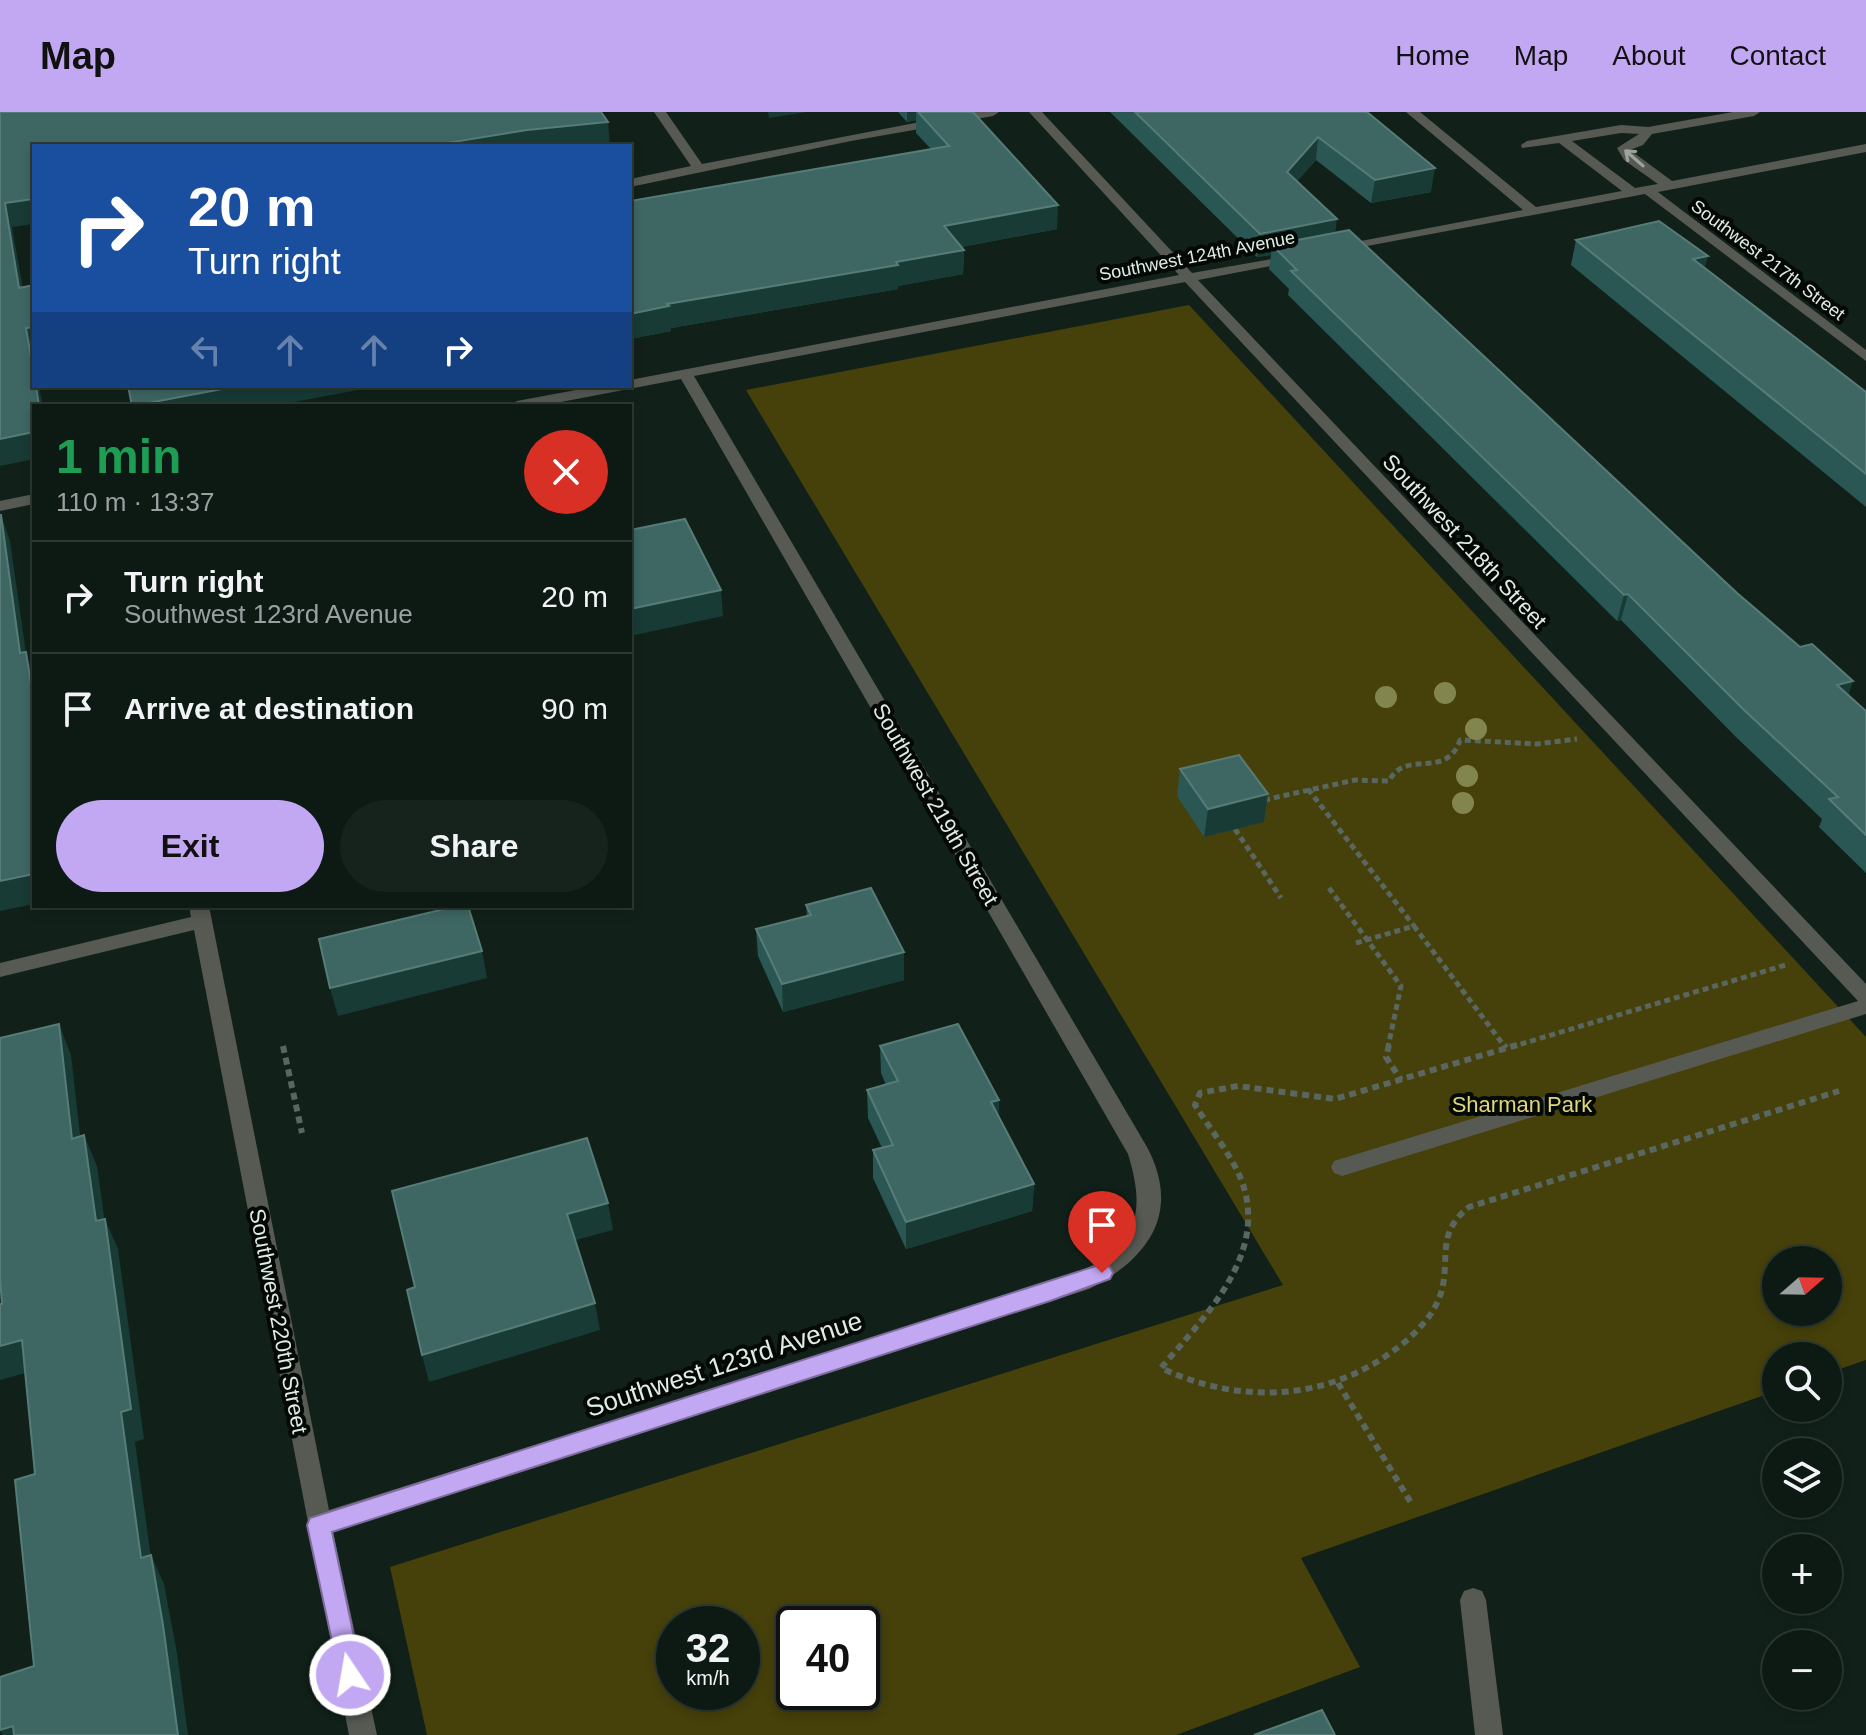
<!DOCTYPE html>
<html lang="en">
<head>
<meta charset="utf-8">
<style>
	:root { --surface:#0d1913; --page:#16221c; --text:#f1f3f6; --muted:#9aa0a0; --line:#2d3833; --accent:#c2a8f3 }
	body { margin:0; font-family:Helvetica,sans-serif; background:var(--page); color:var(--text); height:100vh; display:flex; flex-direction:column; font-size:30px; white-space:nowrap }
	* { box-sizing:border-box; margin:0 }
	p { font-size:26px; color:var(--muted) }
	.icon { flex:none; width:44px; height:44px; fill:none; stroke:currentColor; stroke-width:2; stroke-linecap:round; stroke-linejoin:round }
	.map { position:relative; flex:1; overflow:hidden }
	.sheet { position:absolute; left:32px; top:292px; width:600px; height:504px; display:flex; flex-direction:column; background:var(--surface); border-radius:0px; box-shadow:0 4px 12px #0003,0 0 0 2px var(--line) }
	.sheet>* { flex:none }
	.banner { position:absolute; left:32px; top:32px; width:600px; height:244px; border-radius:0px; box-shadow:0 4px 12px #0003,0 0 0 2px var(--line); background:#1a4fa0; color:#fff; overflow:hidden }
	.needle { width:52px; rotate:70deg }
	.buttons { position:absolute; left:1762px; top:1134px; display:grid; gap:16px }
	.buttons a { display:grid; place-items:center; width:80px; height:80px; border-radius:50%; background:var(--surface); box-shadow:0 4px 12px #0003,0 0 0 2px var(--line); font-size:40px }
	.speed { position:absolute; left:656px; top:1494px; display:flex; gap:16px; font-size:40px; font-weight:700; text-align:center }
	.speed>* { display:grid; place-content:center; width:104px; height:104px; border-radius:50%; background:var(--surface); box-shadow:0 4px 12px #0003,0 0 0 2px var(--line); line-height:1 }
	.speed small { font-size:20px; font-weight:400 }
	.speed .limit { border:4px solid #111; border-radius:12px; background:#fff; color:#111 }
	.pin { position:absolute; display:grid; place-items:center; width:68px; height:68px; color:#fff; margin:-82px -34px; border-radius:50% 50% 50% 0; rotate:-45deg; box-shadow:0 0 8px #0007 }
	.pin .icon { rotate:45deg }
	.me { position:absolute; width:88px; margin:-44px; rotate:348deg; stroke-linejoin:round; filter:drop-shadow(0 0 6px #0008) }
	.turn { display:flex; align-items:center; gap:28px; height:168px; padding:0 24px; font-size:36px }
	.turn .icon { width:104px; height:104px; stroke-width:2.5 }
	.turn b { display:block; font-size:56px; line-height:68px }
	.lanes { display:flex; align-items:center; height:76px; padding:0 24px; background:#0003; justify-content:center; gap:40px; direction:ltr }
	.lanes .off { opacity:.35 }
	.round { display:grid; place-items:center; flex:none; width:84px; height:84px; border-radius:42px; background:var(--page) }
	.overview { display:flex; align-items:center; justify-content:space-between; height:136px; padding:0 24px }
	h1 { font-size:48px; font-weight:800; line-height:60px; color:#1e9e55 }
	.cta { display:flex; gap:16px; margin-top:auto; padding:16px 24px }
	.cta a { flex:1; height:92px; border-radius:48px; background:var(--accent); color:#111; font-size:32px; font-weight:800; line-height:92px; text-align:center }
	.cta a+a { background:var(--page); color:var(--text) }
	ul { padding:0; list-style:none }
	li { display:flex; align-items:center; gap:24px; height:112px; padding:0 24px; border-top:2px solid var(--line) }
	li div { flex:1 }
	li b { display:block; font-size:30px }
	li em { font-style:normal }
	header { display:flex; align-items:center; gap:48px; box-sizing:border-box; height:112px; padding:0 40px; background:var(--accent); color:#111 }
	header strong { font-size:38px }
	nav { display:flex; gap:44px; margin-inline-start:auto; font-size:28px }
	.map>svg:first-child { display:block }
	.green { fill:#46410a; fill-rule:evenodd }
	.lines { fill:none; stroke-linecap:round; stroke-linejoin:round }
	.path-far1 { stroke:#596760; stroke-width:5; stroke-dasharray:6 4; stroke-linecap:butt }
	.path { stroke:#596760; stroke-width:6; stroke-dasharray:7 5; stroke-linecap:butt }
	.minor { fill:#565a53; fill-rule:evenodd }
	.tree { fill:#83854e }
	.wall { fill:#2a5753 }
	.shaded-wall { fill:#183b35 }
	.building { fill:#3e6763; stroke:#577c77; stroke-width:2 }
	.oneway { stroke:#9ca39c }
	.route { fill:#c2a8f3; stroke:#7e6d9e; stroke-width:2 }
	.labels { text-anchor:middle; stroke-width:8; stroke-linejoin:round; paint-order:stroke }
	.far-street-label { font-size:18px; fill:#e2ece6; stroke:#040906 }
	.street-label { font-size:22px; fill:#e2ece6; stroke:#040906 }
	.park-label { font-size:22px; fill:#e1d779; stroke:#040906 }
	.near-street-label { font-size:26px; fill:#e2ece6; stroke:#040906 }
</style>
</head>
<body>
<header>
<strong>Map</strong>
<nav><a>Home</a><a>Map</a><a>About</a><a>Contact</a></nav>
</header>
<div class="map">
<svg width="1866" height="1623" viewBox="0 0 1866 1623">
	<rect width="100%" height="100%" fill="#112119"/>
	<path class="green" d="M 1189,193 L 1866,925 L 1866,1248 L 1828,1261 L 1828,1244 L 1776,1244 L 1776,1279 L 1301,1446 L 1360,1555 L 1176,1623 L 427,1623 L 390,1455 L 1283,1173 L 746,278 ZM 1776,1148 L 1828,1148 L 1828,1200 L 1776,1200 ZM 674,1512 L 742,1512 L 742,1580 L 674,1580 ZM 794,1512 L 862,1512 L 862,1580 L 794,1580 Z"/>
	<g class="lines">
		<g class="path-far1">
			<polyline points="1308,677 1414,814"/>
			<path d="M 1264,688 L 1355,668 L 1389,669 C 1406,636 1446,669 1460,628 L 1537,632 L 1577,627"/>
			<polyline points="1235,717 1281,786"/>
			<polyline points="1329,776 1401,874 1388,935"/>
			<polyline points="1356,831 1414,814 1505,935"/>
			<polyline points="1511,935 1789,852"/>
		</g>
		<g class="path">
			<polyline points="1389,933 1386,945 1401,968"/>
			<polyline points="1504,933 1506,936"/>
			<path d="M 1517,933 L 1335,987 L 1238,974 L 1200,981 L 1195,993 C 1210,1017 1230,1041 1241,1067 C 1270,1142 1205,1204 1161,1256 C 1237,1292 1324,1290 1393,1239 C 1410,1227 1429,1209 1438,1189 C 1454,1152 1432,1124 1469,1095 L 1839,979"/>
			<polyline points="283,934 302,1021"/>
			<polyline points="1338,1271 1413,1394"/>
		</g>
		<g class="minor">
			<polygon points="654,0 666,0 702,52 972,0 999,0 993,4 851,29 630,75 630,67 691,54"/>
			<path d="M 1029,0 L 1042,0 L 1192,161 L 1301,142 L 1301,148 L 1198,168 L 1866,872 L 1866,902 L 1342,1064 L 1334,1061 L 1331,1055 L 1334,1049 L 1858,889 L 1185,170 L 694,264 L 1147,1035 C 1182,1101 1148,1147 1089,1177 L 333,1420 L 377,1623 L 349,1623 L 194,818 L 0,865 L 0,851 L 191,805 L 189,794 L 209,794 L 329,1398 L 1074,1163 C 1134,1133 1148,1107 1128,1042 L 681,267 L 540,294 L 509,294 L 517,289 L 597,274 L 630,274 L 630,268 L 1179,163 Z"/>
			<path d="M 1406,0 L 1420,0 L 1536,95 L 1622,79 L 1559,31 L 1522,36 L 1521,33 L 1527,29 L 1621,13 L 1648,15 L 1733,0 L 1760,0 L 1754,4 L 1652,22 L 1643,33 L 1630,38 L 1672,69 L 1866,32 L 1866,40 L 1658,80 L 1866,238 L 1866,249 L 1645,82 L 1335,140 L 1335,134 L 1340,133 L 1523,98 ZM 1621,21 L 1639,22 L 1617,36 L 1624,48 L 1658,72 L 1635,76 L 1572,29 Z"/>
			<polygon points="34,382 34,392 0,399 0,389"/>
			<polygon points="1473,1476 1482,1479 1486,1488 1503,1623 1475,1623 1460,1488 1464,1479"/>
		</g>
	</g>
	<g class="tree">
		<circle cx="1445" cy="581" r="11"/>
		<circle cx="1386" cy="585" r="11"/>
		<circle cx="1476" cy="617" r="11"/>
		<circle cx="1467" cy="664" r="11"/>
		<circle cx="1463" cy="691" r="11"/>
	</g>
	<g class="wall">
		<polygon points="898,0 973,0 1057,117 961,135 964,138 963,162 898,174 898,177 671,216 671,219 630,227 630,89 931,37 916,21 916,8 907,10"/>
		<polygon points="1110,0 1367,0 1431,80 1371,91 1316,48 1297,69 1335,121 1737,481 1866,599 1866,761 1819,715 1822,707 1736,625 1621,508 1617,509 1288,183 1289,177 1269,157 1271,143 1257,145"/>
		<polygon points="1576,128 1705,156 1866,280 1866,395 1571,153"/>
		<polygon points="1180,657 1268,682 1264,710 1204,725 1177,684"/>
		<polygon points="806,793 904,868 783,900 758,844 756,817 807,804"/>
		<polygon points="880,934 999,988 998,1004 1034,1072 1032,1099 906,1137 873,1066 873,1038 882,1036 868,1006 867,978 886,973 881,961"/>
	</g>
	<g class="shaded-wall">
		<polygon points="768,0 807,0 769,6"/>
		<polygon points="907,0 916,0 916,8 907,10"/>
		<polygon points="608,10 610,33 447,34 447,31 527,18"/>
		<polygon points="1318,25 1316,48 1284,84 1287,60"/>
		<polygon points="1435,56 1431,80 1371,91 1375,68"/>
		<polygon points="34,87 34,112 12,115 27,200 19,176 5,91"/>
		<polygon points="1058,93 1057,117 944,138 944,114"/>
		<polygon points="1337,107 1334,131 1272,133 1271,143 1257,145 1260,122"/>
		<polygon points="964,138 963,162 898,174 898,177 671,216 671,219 630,227 630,202 667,192"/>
		<polygon points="1708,144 1701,168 1693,147"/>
		<polygon points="34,215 34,263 26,216"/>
		<polygon points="36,274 39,274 43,294 39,294"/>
		<polygon points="238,274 379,274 273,294 132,294"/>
		<polygon points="34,320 34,347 0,354 0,327"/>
		<polygon points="1,403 10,429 26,541 34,564 34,592 20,541"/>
		<polygon points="721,478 723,504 630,524 630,497"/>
		<polygon points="1628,482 1621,508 1617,509 1624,483"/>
		<polygon points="1853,569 1844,596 1837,573"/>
		<polygon points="1268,682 1264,710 1204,725 1208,697"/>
		<polygon points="34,762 34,792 0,799 0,769"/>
		<polygon points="482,839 487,866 338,904 330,876"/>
		<polygon points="904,840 904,868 783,900 782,872"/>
		<polygon points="59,912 71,943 84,1058 72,1027"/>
		<polygon points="999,988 998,1015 991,990"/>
		<polygon points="84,1023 97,1054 109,1140 96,1109"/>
		<polygon points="1034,1072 1032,1099 906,1137 906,1110"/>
		<polygon points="608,1091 613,1118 572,1129 567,1102"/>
		<polygon points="105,1107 118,1137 144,1327 135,1330 155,1475 141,1446 121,1300"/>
		<polygon points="595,1191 600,1218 429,1270 422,1243"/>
		<polygon points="22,1228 36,1258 0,1268 0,1234"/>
		<polygon points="151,1443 164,1472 177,1541 188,1623 178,1623"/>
		<polygon points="13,1614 18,1623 3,1623 0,1619"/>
	</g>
	<g class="building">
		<polygon points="0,0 601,0 608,10 527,18 447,31 448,34 34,34 34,87 5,91 19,176 34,173 34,215 26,216 34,263 34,274 36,274 39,294 34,294 34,320 0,327"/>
		<polygon points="918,0 973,0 1058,93 944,114 964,138 896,150 898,153 667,192 669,194 630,202 630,89 949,34"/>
		<polygon points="1135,0 1367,0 1435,56 1375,68 1318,25 1287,60 1337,107 1260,122"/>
		<polygon points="1659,109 1708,144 1693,147 1866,280 1866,362 1576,128"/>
		<polygon points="1349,118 1737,481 1800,535 1812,532 1853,569 1837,573 1866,599 1866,723 1829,687 1838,685 1744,598 1628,482 1624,483 1291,159 1297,158 1272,133"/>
		<polygon points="128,274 238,274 132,294"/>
		<polygon points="0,403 1,403 20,541 26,540 34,592 34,762 0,769"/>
		<polygon points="685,407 721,478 630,497 630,418"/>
		<polygon points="1239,643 1268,682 1208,697 1180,657"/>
		<polygon points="871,776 904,840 782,872 756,817 811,803 806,793"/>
		<polygon points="457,794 468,794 482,839 330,876 319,827"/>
		<polygon points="59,912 72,1027 84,1023 96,1109 105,1107 131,1297 121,1300 141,1446 151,1443 163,1513 178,1623 14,1623 13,1614 0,1618 0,1565 34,1554 15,1368 35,1362 22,1228 0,1234 0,1192 2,1192 0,1166 0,926"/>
		<polygon points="958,912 999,988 991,990 1034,1072 906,1110 873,1038 893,1033 867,978 898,969 880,934"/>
		<polygon points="587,1026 608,1091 567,1102 595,1191 422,1243 407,1178 415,1175 392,1079"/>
		<polygon points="1322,1598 1335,1623 1254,1623"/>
	</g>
	<defs><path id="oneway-shaft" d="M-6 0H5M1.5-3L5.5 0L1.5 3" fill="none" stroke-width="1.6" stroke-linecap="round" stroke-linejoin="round" transform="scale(2)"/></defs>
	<use class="oneway" href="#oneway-shaft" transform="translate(1634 46) rotate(-139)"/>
	<polygon class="route" points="1102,1152 1110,1155 1113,1161 1110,1167 1050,1189 332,1420 362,1563 359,1571 350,1575 341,1571 307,1413 310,1406"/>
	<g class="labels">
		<g class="far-street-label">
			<text transform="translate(1197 144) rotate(-11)" y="6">Southwest 124th Avenue</text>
			<text transform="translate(1768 148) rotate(37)" y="6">Southwest 217th Street</text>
		</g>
		<g class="street-label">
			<text transform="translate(1465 429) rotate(47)" y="8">Southwest 218th Street</text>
			<text transform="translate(936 692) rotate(60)" y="8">Southwest 219th Street</text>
			<text transform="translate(279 1209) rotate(79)" y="8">Southwest 220th Street</text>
		</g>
		<g class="park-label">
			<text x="1522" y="1000">Sharman Park</text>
		</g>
		<g class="near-street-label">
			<text transform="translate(724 1252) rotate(-18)" y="9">Southwest 123rd Avenue</text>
		</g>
	</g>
</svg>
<div class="buttons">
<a><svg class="needle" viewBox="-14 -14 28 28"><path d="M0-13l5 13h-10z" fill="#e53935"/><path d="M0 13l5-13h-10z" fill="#9aa0a0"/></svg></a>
<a><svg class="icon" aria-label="search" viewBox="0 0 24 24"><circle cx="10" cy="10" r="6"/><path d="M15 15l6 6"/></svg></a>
<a><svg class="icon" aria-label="layers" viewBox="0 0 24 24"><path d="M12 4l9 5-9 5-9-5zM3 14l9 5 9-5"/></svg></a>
<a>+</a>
<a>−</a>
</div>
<div class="speed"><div>32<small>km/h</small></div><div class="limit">40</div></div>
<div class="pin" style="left:1102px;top:1161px;background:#d93025"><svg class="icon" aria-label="arrive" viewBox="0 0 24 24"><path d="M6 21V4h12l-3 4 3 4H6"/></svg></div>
<svg class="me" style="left:350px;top:1563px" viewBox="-20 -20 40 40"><circle r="17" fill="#c2a8f3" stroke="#fff" stroke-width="3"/><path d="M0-11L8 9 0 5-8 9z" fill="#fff"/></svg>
<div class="banner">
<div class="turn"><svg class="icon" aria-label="right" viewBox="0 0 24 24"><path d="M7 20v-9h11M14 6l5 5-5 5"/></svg><div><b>20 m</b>Turn right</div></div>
<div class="lanes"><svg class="icon off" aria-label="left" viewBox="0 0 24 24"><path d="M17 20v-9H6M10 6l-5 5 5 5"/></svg><svg class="icon off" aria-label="ahead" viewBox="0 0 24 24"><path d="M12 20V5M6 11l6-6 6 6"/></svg><svg class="icon off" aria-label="ahead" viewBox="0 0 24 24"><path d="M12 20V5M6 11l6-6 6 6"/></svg><svg class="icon" aria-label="right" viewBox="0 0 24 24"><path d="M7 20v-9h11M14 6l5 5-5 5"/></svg></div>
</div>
<section class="sheet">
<div class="overview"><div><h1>1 min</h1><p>110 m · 13:37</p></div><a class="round" style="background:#d93025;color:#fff"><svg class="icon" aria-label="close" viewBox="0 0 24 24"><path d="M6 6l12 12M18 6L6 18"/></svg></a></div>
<ul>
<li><svg class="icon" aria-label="right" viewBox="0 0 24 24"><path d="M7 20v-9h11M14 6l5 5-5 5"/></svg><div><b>Turn right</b><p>Southwest 123rd Avenue</p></div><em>20 m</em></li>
<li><svg class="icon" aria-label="arrive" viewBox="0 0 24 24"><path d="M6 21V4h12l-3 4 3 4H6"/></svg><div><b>Arrive at destination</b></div><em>90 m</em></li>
</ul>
<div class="cta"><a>Exit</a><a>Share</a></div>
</section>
</div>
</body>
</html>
